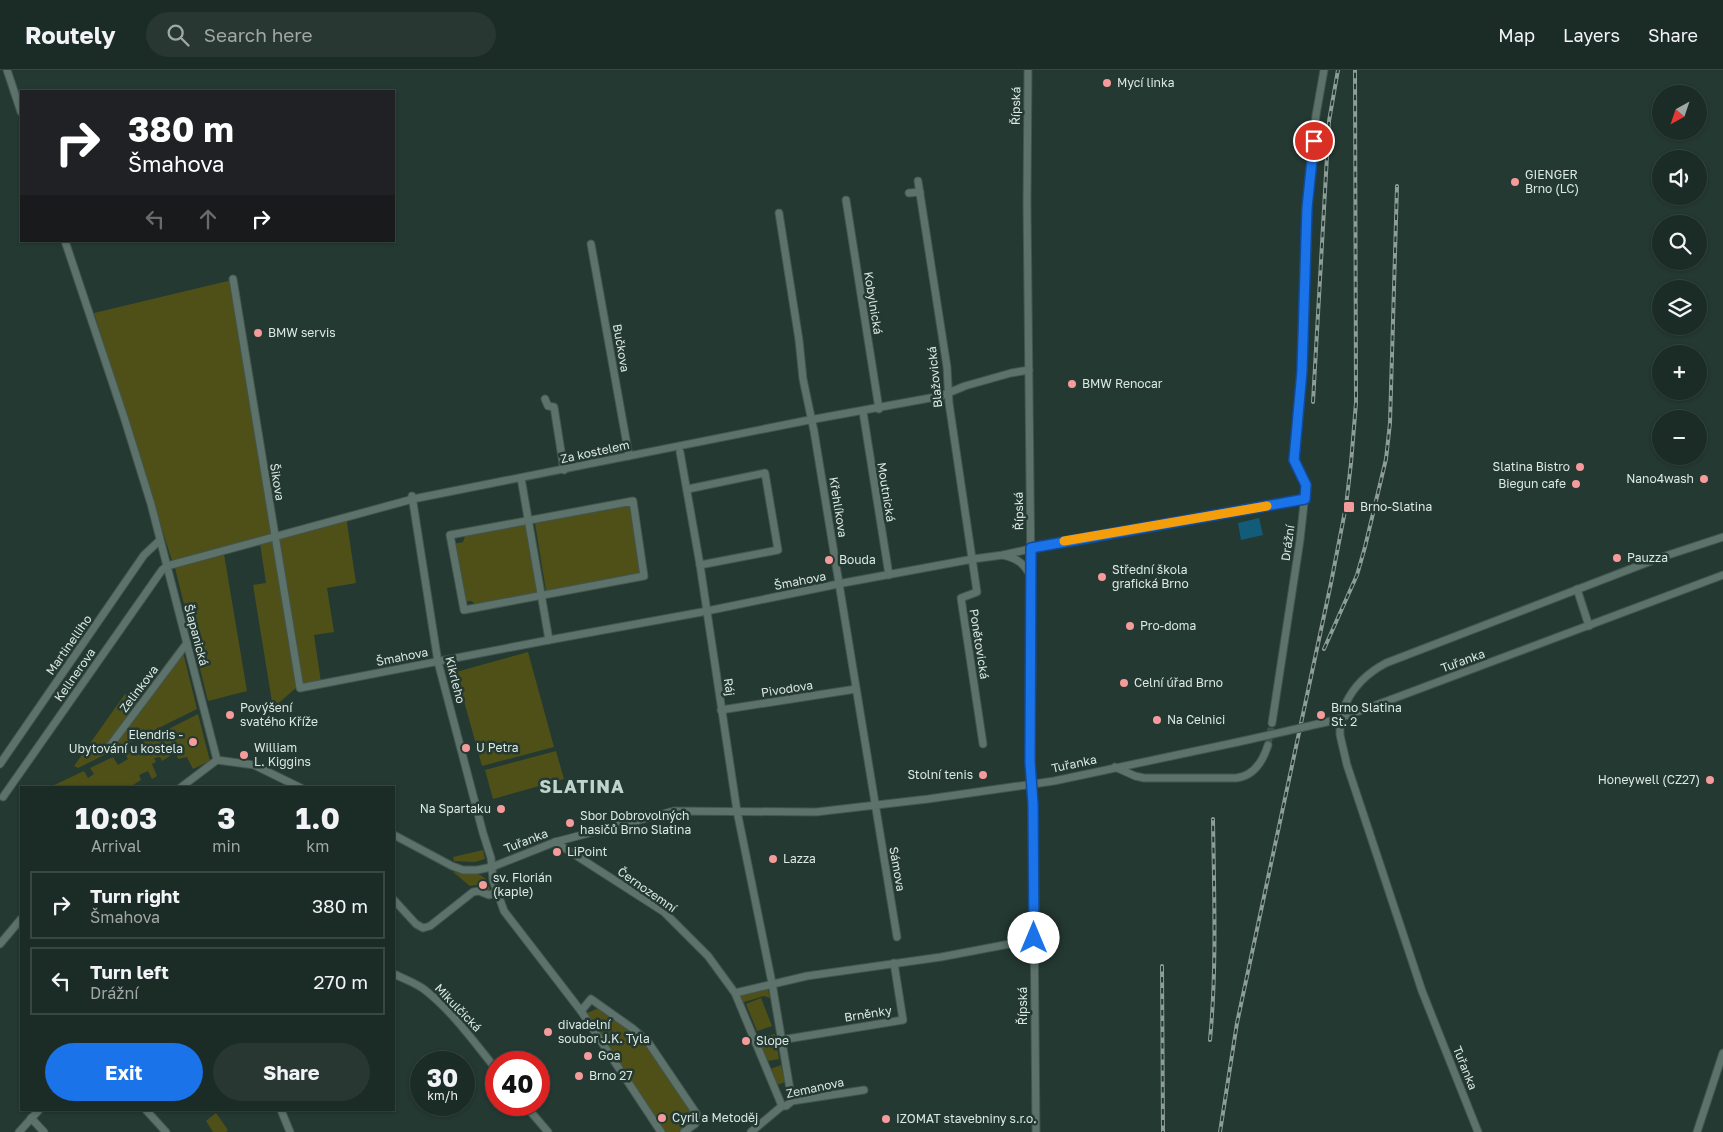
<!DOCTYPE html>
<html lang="en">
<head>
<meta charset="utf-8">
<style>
	:root { --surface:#1b2b26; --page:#283732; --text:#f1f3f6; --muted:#a0a7a7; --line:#394743; --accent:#1a73e8 }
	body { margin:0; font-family:"Golos Text",sans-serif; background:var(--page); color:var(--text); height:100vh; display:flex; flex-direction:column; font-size:19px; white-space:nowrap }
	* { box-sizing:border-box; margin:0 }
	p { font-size:16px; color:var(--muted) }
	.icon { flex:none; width:28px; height:28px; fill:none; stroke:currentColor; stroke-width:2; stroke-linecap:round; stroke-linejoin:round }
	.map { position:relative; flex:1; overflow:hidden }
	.sheet { position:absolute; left:20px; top:716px; width:375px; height:325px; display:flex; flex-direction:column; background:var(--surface); border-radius:0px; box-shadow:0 1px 4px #0004,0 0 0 1px var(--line) }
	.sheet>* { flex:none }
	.guide { position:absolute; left:20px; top:20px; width:375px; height:152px; border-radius:0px; box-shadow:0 1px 4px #0004,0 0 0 1px var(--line); background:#202124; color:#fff; overflow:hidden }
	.needle { width:32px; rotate:220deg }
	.fabs { position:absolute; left:1652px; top:15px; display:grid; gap:10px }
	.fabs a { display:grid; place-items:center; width:55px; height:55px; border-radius:50%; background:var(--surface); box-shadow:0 1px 4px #0004,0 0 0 1px var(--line); font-size:25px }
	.speed { position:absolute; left:410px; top:981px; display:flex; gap:10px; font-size:25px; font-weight:700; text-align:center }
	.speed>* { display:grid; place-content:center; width:65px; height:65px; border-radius:50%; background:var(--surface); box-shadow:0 1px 4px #0004,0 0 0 1px var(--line); line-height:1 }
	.speed small { font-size:12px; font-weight:400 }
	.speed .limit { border:8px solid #d22; background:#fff; color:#111 }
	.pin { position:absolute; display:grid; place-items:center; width:42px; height:42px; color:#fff; margin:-21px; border:2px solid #fff; border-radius:50%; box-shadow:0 1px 5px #0007 }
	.me { position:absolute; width:55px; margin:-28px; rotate:0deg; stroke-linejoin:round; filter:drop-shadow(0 0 4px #0008) }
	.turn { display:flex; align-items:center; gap:18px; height:105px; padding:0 25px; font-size:22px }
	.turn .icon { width:65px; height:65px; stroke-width:2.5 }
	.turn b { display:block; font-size:35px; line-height:42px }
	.lanes { display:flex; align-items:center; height:48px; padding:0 25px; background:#0003; justify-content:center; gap:25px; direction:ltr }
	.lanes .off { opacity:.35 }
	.eta { display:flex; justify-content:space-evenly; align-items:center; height:85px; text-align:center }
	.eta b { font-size:30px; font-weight:700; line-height:35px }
	.action { display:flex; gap:10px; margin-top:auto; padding:10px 25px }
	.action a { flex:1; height:58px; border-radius:30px; background:var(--accent); color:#fff; font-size:20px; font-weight:700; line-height:58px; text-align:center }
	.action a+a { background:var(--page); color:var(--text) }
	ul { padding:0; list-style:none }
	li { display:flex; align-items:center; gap:15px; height:68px; margin:0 10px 8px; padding:0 15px; border:2px solid var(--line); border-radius:0px }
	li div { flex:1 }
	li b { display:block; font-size:19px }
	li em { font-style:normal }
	header { display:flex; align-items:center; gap:30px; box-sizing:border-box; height:70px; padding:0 25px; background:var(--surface); border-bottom:1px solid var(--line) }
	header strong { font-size:24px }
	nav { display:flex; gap:28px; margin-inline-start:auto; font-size:18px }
	.search { width:350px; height:45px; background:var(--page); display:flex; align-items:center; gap:12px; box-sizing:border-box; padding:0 18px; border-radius:28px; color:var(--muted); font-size:19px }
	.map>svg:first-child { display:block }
	.green { fill:#4f5018 }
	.water { fill:#125c7a }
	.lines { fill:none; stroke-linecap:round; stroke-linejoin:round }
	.minor-tunnel { stroke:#3f534d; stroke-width:7; stroke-dasharray:7 3.5; stroke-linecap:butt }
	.minor-casing { stroke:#42544e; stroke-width:9 }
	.minor { stroke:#5c726a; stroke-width:7 }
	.rail-casing { stroke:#8d9d97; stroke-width:4 }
	.rail { stroke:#243932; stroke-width:2; stroke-dasharray:5.5; stroke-linecap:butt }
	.minor-bridge-casing { stroke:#42544e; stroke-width:9; stroke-linecap:butt }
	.minor-bridge { stroke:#5c726a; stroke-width:7 }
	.route-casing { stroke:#114b97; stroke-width:12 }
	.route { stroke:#1a73e8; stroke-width:9 }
	.slow { stroke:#f59e0b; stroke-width:9 }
	.poi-dot { fill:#f59b9b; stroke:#243932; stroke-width:2 }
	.labels { text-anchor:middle; stroke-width:5; stroke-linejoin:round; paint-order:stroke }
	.poi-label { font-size:12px; fill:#dbe8e3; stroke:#243932; text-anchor:start }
	.street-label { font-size:12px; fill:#dbe8e3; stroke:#243932 }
	.district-label { font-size:18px; font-weight:bold; letter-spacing:1px; fill:#bdd5cc; stroke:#243932 }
</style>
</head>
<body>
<header>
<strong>Routely</strong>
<div class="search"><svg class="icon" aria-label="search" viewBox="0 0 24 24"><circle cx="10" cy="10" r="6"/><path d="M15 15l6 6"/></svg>Search here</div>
<nav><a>Map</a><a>Layers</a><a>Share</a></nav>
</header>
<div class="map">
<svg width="1723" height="1062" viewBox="0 0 1723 1062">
	<rect width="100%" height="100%" fill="#243932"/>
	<g class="green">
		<polygon points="232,210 273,463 346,446 356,513 327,518 334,562 314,565 321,612 297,617 273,638 253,515 266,513 260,473 173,494 94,243"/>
		<polygon points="632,434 641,505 546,521 535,453"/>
		<polygon points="525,452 538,525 478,536 471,531 462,532 453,474 463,472 466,463"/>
		<polygon points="224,484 247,621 208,631 175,498"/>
		<polygon points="182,578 197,639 78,698 74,696 125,624 140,634"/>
		<polygon points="528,582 554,677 482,696 456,602"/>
		<polygon points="198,644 210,691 193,699 187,687 178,689 176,682 170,684 170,686 162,691 160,687 154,688 156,692 152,694 157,706 152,709 148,701 139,705 141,710 130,717 50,717 84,701 88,708 94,704 90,698 113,687 118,695 128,689 124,682 121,683"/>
		<polygon points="556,681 564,709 493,729 485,700"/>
		<polygon points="483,780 485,789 475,792 454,791 453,787"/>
		<path d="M 453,802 C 470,803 488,800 490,821 L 487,822 L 476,815 L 470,816 Z"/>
		<polygon points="767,914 770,928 764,926 741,933 738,925"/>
		<polygon points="761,928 772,956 757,961 746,934"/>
		<polygon points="601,937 647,972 695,1049 679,1062 665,1062 587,943"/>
		<polygon points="775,964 779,989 767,991 757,968"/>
		<polygon points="781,995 785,1012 777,1015 770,999"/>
		<polygon points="216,1043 228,1060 226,1062 213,1062 206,1051"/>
	</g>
	<polygon class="water" points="1259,448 1263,465 1241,470 1238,453"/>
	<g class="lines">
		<g class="minor-tunnel">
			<polyline points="1340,656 1346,633"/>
			<polyline points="1268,675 1272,653"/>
		</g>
		<defs>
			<g id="minor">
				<polyline points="7,0 21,42"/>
				<polyline points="1028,0 1027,134 1032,600 1030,692 1033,737 1036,1062"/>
				<polyline points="918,111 947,297 949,333 977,522 961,528 983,674"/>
				<polyline points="909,123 920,122"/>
				<polyline points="846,130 879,339"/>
				<polyline points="779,143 799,270 803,309 814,361 897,867"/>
				<polyline points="65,171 124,347 151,434 217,690"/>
				<polyline points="591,174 629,386"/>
				<polyline points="233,209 300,618 549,570 702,542 843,513 973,489 1003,485 1061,472 1305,429"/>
				<polyline points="545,329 548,336 554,337 564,400"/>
				<polyline points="863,342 889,505"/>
				<polyline points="680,382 700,495 737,741 772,913 792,1031"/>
				<polyline points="521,408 549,570"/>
				<polyline points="688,419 765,403 778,480 700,495"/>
				<polyline points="412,426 438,592 483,763 491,788 493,810 504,841 581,941 661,1062"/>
				<polygon points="633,431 644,506 464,540 450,465"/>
				<path d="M 1003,485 C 1018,489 1024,493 1031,507"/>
				<polyline points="1577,519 1589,556"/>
				<path d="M 1346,633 C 1355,614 1369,602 1386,593 L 1659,488 L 1723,467"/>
				<polyline points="1379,634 1723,505"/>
				<polyline points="721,640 856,619"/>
				<polyline points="1272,653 1300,470 1306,415 1294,389 1302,301 1307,139 1316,45 1324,0"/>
				<polyline points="1340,656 1340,665 1347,695 1422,921 1478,1062"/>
				<polyline points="109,677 187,573"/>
				<polyline points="217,690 254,695 301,718"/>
				<polyline points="0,694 144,485 159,471"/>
				<path d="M 1115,697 L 1135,706 L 1144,708 L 1236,708 C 1254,706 1263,691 1268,675"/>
				<polyline points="180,718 217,690"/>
				<polyline points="3,727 162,500 167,496 413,429 804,351 941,326 965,316 1011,303 1029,300"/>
				<polyline points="394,765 452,796 463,800 477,800 492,797 555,772 674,741 816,742 928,729 1054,711 1238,672"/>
				<polyline points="555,772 664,842 708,886 735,923 782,1036"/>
				<polyline points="394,830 416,854 423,858 430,856 473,822 479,821 489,825 497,822"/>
				<polyline points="0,874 21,849"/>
				<path d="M 394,904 C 404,909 416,913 425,920 C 453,942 474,972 496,999"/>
				<polyline points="735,923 807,906 941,887 1020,872 1034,868"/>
				<polyline points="581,941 591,929 632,958 648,972 696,1043 698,1049 695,1054 684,1062"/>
				<polyline points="781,970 903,950 894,893"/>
				<polyline points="525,1035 548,1062"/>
				<polyline points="146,1040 166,1062"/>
				<polyline points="281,1040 290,1062"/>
				<polyline points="31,1048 44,1062"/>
				<polyline points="19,1062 39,1040"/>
				<polyline points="751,1062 782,1036 786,1036 792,1031 864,1020"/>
				<polyline points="1697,1062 1723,983"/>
			</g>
		</defs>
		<use href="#minor" class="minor-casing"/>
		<use href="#minor" class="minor"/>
		<defs>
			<g id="rail">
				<polyline points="1313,332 1329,51 1338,0"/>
				<polyline points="1324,579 1357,505 1365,477 1386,389 1390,353 1397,116"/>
				<polyline points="1162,896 1163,1062"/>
				<path d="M 1210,970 C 1217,897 1214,823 1213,749"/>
				<polyline points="1220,1062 1237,953 1331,513 1346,436 1351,393 1356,333 1355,0"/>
			</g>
		</defs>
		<use href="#rail" class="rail-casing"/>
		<use href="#rail" class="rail"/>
		<defs>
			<polyline id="minor-bridge" points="1238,672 1331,651 1379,634"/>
		</defs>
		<use href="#minor-bridge" class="minor-bridge-casing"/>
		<use href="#minor-bridge" class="minor-bridge"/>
	</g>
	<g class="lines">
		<defs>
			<polyline id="route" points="1034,868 1033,734 1030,692 1031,478 1305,429 1306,415 1294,390 1302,301 1307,138 1314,71"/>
		</defs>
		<use href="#route" class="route-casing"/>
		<use href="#route" class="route"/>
		<polyline class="slow" points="1064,471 1267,436"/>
	</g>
	<g class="poi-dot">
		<circle cx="1107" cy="13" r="5"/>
		<circle cx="1515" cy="112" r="5"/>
		<circle cx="258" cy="263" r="5"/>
		<circle cx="1072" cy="314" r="5"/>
		<circle cx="1580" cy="397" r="5"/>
		<circle cx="1704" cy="409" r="5"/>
		<circle cx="1576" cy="414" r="5"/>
		<rect x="1343" y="431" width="12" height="12" rx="2.5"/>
		<circle cx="1617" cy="488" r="5"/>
		<circle cx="829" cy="490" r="5"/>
		<circle cx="1102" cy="507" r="5"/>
		<circle cx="1130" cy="556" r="5"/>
		<circle cx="1124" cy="613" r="5"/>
		<circle cx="230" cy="645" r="5"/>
		<circle cx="1321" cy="645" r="5"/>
		<circle cx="1157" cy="650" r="5"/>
		<circle cx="193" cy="672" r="5"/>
		<circle cx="466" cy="678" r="5"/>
		<circle cx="244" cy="685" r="5"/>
		<circle cx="983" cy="705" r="5"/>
		<circle cx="1710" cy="710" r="5"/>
		<circle cx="501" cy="739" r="5"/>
		<circle cx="570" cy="753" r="5"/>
		<circle cx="557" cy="782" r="5"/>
		<circle cx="773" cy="789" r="5"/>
		<circle cx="483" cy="815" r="5"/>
		<circle cx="548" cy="962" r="5"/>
		<circle cx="746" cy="971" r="5"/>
		<circle cx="588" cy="986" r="5"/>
		<circle cx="579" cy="1006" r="5"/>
		<circle cx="662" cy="1048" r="5"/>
		<circle cx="886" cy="1049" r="5"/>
	</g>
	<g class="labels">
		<g class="poi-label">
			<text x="1117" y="17">Mycí linka</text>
			<text x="1525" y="109">GIENGER<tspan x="1525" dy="14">Brno (LC)</tspan></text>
			<text x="268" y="267">BMW servis</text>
			<text x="1082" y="318">BMW Renocar</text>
			<text x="1570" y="401" text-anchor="end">Slatina Bistro</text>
			<text x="1694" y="413" text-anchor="end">Nano4wash</text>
			<text x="1566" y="418" text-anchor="end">Biegun cafe</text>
			<text x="1360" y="441">Brno-Slatina</text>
			<text x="1627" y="492">Pauzza</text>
			<text x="839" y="494">Bouda</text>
			<text x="1112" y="504">Střední škola<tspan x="1112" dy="14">grafická Brno</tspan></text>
			<text x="1140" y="560">Pro-doma</text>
			<text x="1134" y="617">Celní úřad Brno</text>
			<text x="240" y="642">Povýšení<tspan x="240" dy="14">svatého Kříže</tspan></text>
			<text x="1331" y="642">Brno Slatina<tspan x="1331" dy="14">St. 2</tspan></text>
			<text x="1167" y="654">Na Celnici</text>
			<text x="183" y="669" text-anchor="end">Elendris -<tspan x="183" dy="14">Ubytování u kostela</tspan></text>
			<text x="254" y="682">William<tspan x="254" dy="14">L. Kiggins</tspan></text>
			<text x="476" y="682">U Petra</text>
			<text x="973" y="709" text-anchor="end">Stolní tenis</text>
			<text x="1700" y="714" text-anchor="end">Honeywell (CZ27)</text>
			<text x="491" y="743" text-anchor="end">Na Spartaku</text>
			<text x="580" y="750">Sbor Dobrovolných<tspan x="580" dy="14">hasičů Brno Slatina</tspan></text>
			<text x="567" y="786">LiPoint</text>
			<text x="783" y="793">Lazza</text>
			<text x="493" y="812">sv. Florián<tspan x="493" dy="14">(kaple)</tspan></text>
			<text x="558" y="959">divadelní<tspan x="558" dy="14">soubor J.K. Tyla</tspan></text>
			<text x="756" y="975">Slope</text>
			<text x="598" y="990">Goa</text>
			<text x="589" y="1010">Brno 27</text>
			<text x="672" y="1052">Cyril a Metoděj</text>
			<text x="896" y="1053">IZOMAT stavebniny s.r.o.</text>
		</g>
		<g class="street-label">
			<text transform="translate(1016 36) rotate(-89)" y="4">Řípská</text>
			<text transform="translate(873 233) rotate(81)" y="4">Kobylnická</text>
			<text transform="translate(621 278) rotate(80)" y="4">Bučkova</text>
			<text transform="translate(935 307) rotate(-96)" y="4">Blažovická</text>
			<text transform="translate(595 382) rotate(-12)" y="4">Za kostelem</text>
			<text transform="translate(277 412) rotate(81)" y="4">Šikova</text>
			<text transform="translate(886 422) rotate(81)" y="4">Moutnická</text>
			<text transform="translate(838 437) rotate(81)" y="4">Křehlíkova</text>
			<text transform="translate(1019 441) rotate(-91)" y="4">Řípská</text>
			<text transform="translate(1288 473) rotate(-82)" y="4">Drážní</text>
			<text transform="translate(800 511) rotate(-11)" y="4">Šmahova</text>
			<text transform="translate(196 565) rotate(75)" y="4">Šlapanická</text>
			<text transform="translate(979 574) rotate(81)" y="4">Ponětovická</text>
			<text transform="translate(69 575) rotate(-55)" y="4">Martinelliho</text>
			<text transform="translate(402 587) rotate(-11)" y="4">Šmahova</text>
			<text transform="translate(1463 591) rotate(-20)" y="4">Tuřanka</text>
			<text transform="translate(75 605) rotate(-55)" y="4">Kellnerova</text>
			<text transform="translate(455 610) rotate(76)" y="4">Kikrleho</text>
			<text transform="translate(729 617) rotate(82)" y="4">Ráj</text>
			<text transform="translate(139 619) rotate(-53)" y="4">Zelinkova</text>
			<text transform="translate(787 619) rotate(-9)" y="4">Pivodova</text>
			<text transform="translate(1074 694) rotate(-12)" y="4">Tuřanka</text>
			<text transform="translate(526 771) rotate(-21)" y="4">Tuřanka</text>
			<text transform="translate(897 799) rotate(80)" y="4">Sámova</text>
			<text transform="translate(647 820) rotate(35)" y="4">Černozemní</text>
			<text transform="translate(1023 936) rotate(-90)" y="4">Řípská</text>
			<text transform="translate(458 938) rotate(46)" y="4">Mikulčická</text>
			<text transform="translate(868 944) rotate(-9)" y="4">Brněnky</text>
			<text transform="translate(1465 998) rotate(68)" y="4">Tuřanka</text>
			<text transform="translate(815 1018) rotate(-12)" y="4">Zemanova</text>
		</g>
		<g class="district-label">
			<text x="582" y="723">SLATINA</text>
		</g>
	</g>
</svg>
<div class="fabs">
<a><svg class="needle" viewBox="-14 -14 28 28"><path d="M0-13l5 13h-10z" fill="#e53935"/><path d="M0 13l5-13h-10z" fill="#a0a7a7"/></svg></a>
<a><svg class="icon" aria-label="sound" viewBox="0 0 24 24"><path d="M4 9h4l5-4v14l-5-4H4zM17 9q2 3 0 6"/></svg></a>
<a><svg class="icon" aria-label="search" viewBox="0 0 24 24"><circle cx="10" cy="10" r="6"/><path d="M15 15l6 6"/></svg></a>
<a><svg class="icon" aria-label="layers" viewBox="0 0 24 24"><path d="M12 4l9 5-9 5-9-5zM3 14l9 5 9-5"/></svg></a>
<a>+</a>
<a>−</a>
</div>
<div class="speed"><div>30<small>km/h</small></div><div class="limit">40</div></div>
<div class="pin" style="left:1314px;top:71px;background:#d93025"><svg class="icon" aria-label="arrive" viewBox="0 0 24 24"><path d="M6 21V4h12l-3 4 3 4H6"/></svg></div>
<svg class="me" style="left:1034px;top:868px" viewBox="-20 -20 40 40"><circle r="19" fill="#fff"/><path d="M0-13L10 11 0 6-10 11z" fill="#1a73e8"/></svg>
<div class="guide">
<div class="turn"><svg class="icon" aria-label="right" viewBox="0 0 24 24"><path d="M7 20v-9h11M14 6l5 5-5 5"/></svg><div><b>380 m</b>Šmahova</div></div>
<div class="lanes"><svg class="icon off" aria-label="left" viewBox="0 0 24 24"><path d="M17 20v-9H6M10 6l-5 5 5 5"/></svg><svg class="icon off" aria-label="ahead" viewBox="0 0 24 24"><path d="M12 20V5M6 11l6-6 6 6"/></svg><svg class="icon" aria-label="right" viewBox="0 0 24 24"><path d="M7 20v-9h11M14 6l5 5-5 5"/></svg></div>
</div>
<section class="sheet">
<div class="eta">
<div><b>10:03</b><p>Arrival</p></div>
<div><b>3</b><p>min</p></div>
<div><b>1.0</b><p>km</p></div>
</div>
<ul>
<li><svg class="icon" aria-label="right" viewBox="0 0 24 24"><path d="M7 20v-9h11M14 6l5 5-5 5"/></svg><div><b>Turn right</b><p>Šmahova</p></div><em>380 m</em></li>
<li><svg class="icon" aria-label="left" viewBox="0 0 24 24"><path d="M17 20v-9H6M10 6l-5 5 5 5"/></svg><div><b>Turn left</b><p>Drážní</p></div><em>270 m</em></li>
</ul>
<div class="action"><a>Exit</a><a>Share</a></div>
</section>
</div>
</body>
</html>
